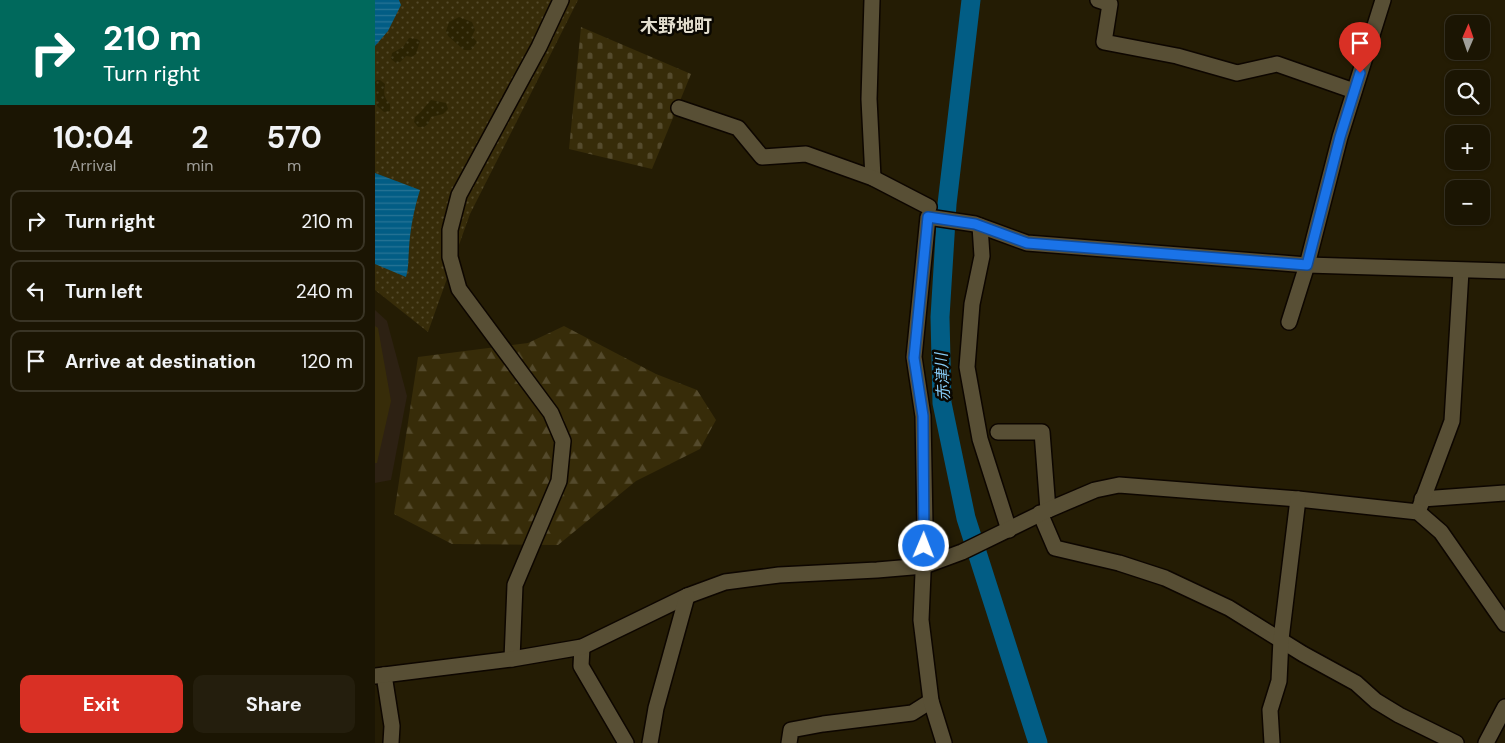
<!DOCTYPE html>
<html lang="en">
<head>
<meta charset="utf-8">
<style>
	:root { --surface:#1b1503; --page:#241e0d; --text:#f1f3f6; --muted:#a09f9a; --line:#393425; --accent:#d93025 }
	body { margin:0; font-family:"DM Sans","Noto Sans JP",sans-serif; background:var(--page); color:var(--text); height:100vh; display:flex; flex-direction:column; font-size:19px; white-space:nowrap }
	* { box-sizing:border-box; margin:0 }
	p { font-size:16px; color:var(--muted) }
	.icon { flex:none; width:28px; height:28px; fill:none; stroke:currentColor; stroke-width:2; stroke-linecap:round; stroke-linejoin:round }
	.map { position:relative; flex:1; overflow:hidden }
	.panel { display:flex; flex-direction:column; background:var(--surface); width:375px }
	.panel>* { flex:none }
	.top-card { background:#00695c; color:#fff; overflow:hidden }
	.needle { width:32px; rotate:2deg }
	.fabs { position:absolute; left:1070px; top:15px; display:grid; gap:10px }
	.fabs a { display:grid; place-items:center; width:45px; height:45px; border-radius:10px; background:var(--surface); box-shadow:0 1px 4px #0004,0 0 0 1px var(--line); font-size:25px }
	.pin { position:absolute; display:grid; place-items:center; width:42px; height:42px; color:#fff; margin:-51px -21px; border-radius:50% 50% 50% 0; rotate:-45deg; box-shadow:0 0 5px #0007 }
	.pin .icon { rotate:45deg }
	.me { position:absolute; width:55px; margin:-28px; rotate:1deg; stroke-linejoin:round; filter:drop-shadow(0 0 4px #0008) }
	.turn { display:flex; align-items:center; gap:18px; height:105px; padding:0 20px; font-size:22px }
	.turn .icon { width:65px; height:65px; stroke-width:2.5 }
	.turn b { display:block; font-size:35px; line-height:42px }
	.eta { display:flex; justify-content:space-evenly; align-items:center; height:85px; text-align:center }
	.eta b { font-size:30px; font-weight:700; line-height:35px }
	.button { display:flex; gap:10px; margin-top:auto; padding:10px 20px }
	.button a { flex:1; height:58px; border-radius:10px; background:var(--accent); color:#fff; font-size:20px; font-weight:700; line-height:58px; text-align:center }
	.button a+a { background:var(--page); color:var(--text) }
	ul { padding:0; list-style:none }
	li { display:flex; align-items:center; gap:15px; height:62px; margin:0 10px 8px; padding:0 10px; border:2px solid var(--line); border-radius:10px }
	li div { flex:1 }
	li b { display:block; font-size:19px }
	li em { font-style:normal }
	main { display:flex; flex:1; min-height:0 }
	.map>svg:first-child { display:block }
	.education { fill:#2d2113 }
	.grass { fill:url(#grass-dots) }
	.forest { fill:url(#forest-firs) }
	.sand { fill:url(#sand-dots) }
	.cemetery { fill:url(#cemetery-stones) }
	.pitch { fill:#372c09 }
	.water { fill:url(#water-rules) }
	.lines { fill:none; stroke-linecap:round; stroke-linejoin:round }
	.river { stroke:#025d85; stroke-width:19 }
	.minor-casing { stroke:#0d0600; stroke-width:18 }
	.minor { stroke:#584f35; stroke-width:15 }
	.route-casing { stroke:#114b97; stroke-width:12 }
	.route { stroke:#1a73e8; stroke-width:9 }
	.labels { text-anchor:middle; stroke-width:5; stroke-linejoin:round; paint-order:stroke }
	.water-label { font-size:16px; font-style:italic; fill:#87cbf5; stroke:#0a0701 }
	.quarter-label { font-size:18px; font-weight:bold; fill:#e2ddce; stroke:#0a0701 }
</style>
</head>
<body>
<main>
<section class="panel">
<div class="top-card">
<div class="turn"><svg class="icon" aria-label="right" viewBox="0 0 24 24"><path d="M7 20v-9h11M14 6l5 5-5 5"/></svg><div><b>210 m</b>Turn right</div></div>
</div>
<div class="eta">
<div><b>10:04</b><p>Arrival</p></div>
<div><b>2</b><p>min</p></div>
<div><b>570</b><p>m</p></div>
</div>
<ul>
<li><svg class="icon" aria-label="right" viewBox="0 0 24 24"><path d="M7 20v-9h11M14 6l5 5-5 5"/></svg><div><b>Turn right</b></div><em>210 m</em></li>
<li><svg class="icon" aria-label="left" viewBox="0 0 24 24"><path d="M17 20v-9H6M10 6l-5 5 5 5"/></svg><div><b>Turn left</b></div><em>240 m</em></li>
<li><svg class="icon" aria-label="arrive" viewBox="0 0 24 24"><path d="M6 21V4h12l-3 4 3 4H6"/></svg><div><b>Arrive at destination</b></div><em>120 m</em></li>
</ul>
<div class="button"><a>Exit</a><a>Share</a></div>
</section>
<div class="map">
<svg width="1130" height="743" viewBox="0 0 1130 743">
	<defs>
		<pattern id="grass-dots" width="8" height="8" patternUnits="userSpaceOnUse" patternTransform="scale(1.25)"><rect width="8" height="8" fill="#372c09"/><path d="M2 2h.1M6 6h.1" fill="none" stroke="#544a2c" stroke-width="1.8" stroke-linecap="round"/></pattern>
		<pattern id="forest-firs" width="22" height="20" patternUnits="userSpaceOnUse" patternTransform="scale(1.25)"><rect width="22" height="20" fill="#372c09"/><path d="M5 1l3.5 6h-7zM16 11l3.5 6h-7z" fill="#544a2c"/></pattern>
		<pattern id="sand-dots" width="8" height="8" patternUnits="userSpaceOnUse" patternTransform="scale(1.25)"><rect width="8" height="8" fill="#2b2302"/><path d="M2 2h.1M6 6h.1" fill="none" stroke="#494226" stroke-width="1.8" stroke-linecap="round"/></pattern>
		<pattern id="cemetery-stones" width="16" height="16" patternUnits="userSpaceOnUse" patternTransform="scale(1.25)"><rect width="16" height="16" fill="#372c09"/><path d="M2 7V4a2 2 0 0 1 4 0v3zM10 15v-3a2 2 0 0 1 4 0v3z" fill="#544a2c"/></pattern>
		<pattern id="water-rules" width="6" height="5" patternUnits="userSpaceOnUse" patternTransform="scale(1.25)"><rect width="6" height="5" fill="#025d85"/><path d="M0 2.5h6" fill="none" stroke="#277495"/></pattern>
	</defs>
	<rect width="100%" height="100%" fill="#241c04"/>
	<polygon class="education" points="0,310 12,321 32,396 16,480 0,483"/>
	<polygon class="grass" points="0,0 203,0 95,214 53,332 0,290"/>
	<polygon class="forest" points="189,326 281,374 322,390 341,420 325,449 261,481 183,545 77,544 19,514 43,357 153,343"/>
	<g class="sand">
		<polygon points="84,17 97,22 100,30 97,36 102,42 96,50 89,50 73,36 71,31 74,22"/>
		<polygon points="34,38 42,39 45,41 41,54 37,57 31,56 25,62 21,63 16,59 17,53 28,47"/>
		<path d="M 2,80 L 5,80 L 10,84 C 9,93 8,97 15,104 L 15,111 L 9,112 L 2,106 L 0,82 Z"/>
		<path d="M 56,100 L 71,103 L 73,109 L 68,114 L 56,117 L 53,124 L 49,127 L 43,127 L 39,122 L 40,117 C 47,112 50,106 56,100 Z"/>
	</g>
	<polygon class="cemetery" points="206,27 316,74 277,169 194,149"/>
	<polygon class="pitch" points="0,326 3,328 16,401 2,463 0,463"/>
	<g class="water">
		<polygon points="0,0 24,0 26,5 13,31 0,46"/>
		<path d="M 0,173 L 45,190 C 39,209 35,230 34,249 C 33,259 34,267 31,277 L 0,264 Z"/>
	</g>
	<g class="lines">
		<polyline class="river" points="596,0 572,204 565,317 567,403 591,518 663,743"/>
		<defs>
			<g id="minor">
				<polyline points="497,0 494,99 498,178"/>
				<polyline points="723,0 735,4 729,42 802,56 862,73 902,64 979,91"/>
				<polyline points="304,108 363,128 387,157 431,154 498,178 554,207"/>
				<polyline points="605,226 607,256 597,304 592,367 605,439 634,530"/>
				<polyline points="914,322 932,265 965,137 1008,0"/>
				<polyline points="623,432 667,432 673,510"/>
				<polyline points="1047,499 1130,493"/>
				<polyline points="1043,512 1077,421 1086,271"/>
				<polyline points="665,513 680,548 744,563 790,578 854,608 928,654 981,683 1001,701 1024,715 1081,743"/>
				<polyline points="207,647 206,666 251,743"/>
				<polyline points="137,659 140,585 184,481 188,441 176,413 84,289 75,257 75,230 84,195 164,47 186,0"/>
				<polyline points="9,675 17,726 16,743"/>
				<polyline points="0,676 137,659 207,647 312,596 350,582 404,575 502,570 549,566 587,552 673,510 720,490 744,485 923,499 1043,512 1066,532 1130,624"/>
				<polyline points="275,743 281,708 312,596"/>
				<polyline points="414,743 416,730 448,724 537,713 556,701"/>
				<polyline points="569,743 556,701 546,620 550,526 548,416 539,357 553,217 600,224 652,243 932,265 1130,271"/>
				<polyline points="897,743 895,710 904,681 906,639 923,499"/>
				<polyline points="1111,743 1130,707"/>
			</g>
		</defs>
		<use href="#minor" class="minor-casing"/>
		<use href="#minor" class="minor"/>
	</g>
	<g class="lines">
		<defs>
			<polyline id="route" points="549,546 548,416 539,358 553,217 600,224 652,243 932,265 965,137 985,73"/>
		</defs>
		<use href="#route" class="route-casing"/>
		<use href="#route" class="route"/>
	</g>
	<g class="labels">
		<g class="water-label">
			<text transform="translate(567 377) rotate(-93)" y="6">赤津川</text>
		</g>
		<g class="quarter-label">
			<text x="301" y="32">木野地町</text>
		</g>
	</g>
</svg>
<div class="fabs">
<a><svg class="needle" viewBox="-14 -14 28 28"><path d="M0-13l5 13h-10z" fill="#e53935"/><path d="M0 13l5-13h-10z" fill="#a09f9a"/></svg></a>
<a><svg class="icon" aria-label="search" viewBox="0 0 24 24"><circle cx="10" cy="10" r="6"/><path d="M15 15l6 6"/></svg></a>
<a>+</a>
<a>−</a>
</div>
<div class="pin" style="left:985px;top:73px;background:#d93025"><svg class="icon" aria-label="arrive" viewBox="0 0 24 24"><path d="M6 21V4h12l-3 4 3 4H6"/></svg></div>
<svg class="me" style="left:549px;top:546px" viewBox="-20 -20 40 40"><circle r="17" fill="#1a73e8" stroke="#fff" stroke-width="3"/><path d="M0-11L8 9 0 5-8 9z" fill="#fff"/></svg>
</div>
</main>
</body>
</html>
